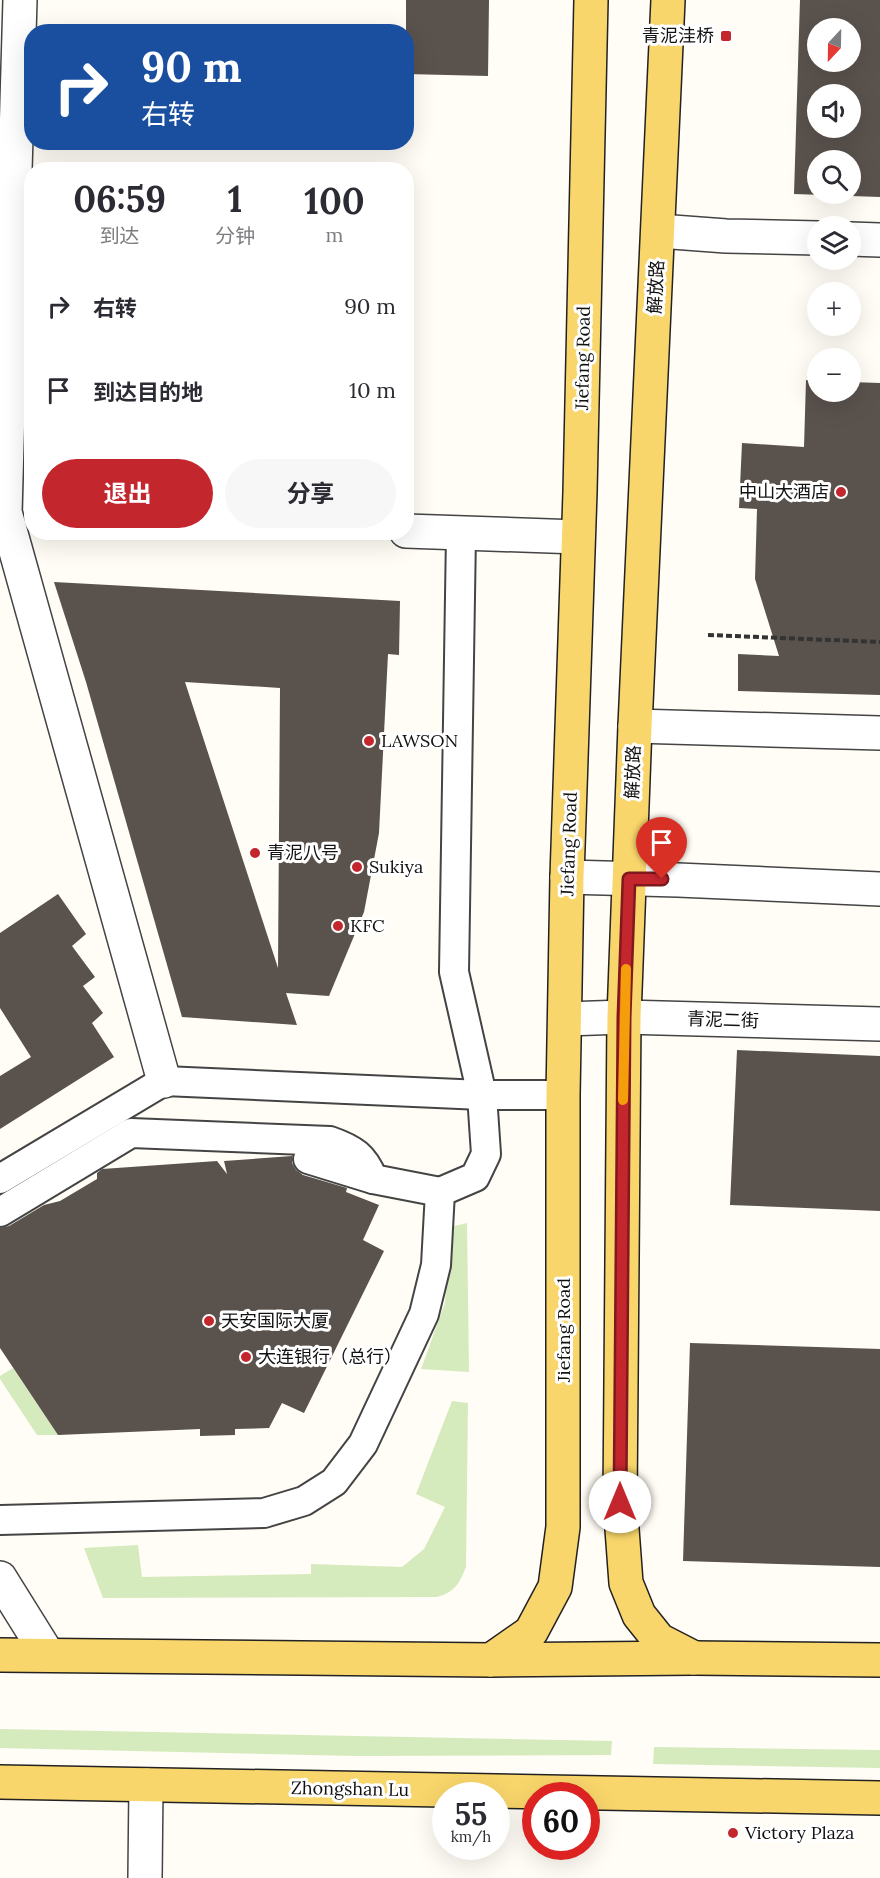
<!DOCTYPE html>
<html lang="zh">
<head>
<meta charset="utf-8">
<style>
	:root { --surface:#fff; --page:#f7f7f7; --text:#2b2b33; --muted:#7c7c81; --accent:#c4262e }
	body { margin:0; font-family:Lora,"Noto Sans SC",serif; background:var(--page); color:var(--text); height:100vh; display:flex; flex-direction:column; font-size:22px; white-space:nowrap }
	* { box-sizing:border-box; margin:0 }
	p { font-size:20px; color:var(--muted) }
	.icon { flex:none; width:33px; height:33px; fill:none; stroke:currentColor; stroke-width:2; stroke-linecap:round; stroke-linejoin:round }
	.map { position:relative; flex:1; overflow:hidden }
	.side { position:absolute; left:24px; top:162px; width:390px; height:378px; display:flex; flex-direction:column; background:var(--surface); border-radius:24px; box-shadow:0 6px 24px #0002 }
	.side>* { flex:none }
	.top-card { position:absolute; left:24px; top:24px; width:390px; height:126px; border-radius:24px; box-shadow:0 6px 24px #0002; background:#1a4fa0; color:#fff; overflow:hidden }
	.needle { width:39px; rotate:202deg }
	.controls { position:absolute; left:807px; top:18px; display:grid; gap:12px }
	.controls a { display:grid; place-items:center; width:54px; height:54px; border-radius:50%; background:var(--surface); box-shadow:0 6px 24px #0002; font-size:30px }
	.speed { position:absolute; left:432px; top:1782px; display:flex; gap:12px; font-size:30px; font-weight:700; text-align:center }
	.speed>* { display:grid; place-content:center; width:78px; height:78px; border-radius:50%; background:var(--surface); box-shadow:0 6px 24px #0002; line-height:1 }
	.speed small { font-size:15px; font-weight:400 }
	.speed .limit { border:9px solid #d22; background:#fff; color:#111 }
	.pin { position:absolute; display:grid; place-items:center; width:51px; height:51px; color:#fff; margin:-62px -26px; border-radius:50% 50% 50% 0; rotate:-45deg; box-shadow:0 0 6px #0007 }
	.pin .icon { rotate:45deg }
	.me { position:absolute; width:66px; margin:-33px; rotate:0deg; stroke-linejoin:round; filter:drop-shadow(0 0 4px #0008) }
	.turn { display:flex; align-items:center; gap:21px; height:126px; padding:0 18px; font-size:27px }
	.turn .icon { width:78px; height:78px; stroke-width:2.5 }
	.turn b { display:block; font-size:42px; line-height:51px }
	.eta { display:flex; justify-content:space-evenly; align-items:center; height:102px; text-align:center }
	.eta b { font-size:36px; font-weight:700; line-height:42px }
	.cta { display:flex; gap:12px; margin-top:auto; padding:12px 18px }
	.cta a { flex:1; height:69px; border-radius:36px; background:var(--accent); color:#fff; font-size:24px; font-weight:700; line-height:69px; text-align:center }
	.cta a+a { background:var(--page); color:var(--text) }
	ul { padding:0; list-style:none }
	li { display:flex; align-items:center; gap:18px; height:84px; padding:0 18px }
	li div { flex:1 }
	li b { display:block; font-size:22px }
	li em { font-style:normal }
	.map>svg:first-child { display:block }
	.green { fill:#d5ebbd }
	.building { fill:#5a524d; fill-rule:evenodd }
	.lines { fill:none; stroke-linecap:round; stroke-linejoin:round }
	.service-casing { stroke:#444; stroke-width:32 }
	.pedestrian-casing { stroke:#444; stroke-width:36 }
	.minor-casing { stroke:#444; stroke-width:36 }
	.tertiary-casing { stroke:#444; stroke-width:36 }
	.primary-casing { stroke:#222; stroke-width:36 }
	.path { stroke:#333; stroke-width:4; stroke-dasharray:6 3; stroke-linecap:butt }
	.service { stroke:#fff; stroke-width:28 }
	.pedestrian { stroke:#fff; stroke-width:33 }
	.minor { stroke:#fff; stroke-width:33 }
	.tertiary { stroke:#fff; stroke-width:33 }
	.primary { stroke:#f9d66b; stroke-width:33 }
	.route-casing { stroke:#7f191e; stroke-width:15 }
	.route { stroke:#c4262e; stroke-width:10 }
	.slow { stroke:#f59e0b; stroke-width:10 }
	.poi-dot { fill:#c4262e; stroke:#fff; stroke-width:2 }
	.labels { text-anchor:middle; stroke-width:6; stroke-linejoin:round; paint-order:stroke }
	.poi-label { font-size:18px; fill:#111; stroke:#fff; text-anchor:start }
	.street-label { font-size:18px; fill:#111; stroke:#fff }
</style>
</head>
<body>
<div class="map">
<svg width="880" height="1878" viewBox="0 0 880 1878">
	<rect width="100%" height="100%" fill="#fffdf5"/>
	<g class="green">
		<polygon points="467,1223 469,1372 421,1369 445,1303 448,1263 446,1228"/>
		<polygon points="13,1368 58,1435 37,1435 0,1379 0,1376"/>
		<path d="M 452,1401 L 468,1403 L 466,1567 C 459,1584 455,1592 437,1597 L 103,1598 L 84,1548 L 138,1545 L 142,1577 L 311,1574 L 311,1564 L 402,1567 L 424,1549 L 445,1507 L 416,1494 Z"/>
		<polygon points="0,1729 612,1741 611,1755 355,1756 0,1748"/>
		<polygon points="654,1747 880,1750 880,1768 653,1764"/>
	</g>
	<g class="building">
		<polygon points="406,0 489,0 488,76 406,74"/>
		<path d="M 800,0 L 880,0 L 880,197 L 794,194 ZM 818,28 L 850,28 L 850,62 L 818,62 ZM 818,94 L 850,94 L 850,128 L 818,128 ZM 818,160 L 850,160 L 850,194 L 818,194 Z"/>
		<polygon points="806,380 818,381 818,392 850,392 850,382 880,383 880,695 738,691 738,654 779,656 755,579 757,509 739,508 742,443 804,447"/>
		<path d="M 54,582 L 400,601 L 399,655 L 388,654 L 379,833 L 364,912 L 329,996 L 286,993 L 297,1025 L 182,1017 L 86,682 ZM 185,682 L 280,688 L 278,968 Z"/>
		<polygon points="58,894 86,934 72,946 95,977 83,986 103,1013 92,1023 114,1057 0,1129 0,1076 31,1057 0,1008 0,933"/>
		<polygon points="737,1050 880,1056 880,1211 730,1205"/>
		<polygon points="292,1156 292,1163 296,1170 303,1175 347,1188 346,1192 379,1205 363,1240 384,1251 304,1413 282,1403 269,1428 235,1429 235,1435 200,1436 200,1429 58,1435 0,1348 0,1228 9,1226 44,1205 60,1201 97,1179 97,1173 102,1169 217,1161 227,1174 224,1161"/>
		<polygon points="690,1343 880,1349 880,1567 683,1561"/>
	</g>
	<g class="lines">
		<defs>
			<g id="service">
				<polyline points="308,1159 373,1179"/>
				<polyline points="0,1179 164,1081 482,1095 563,1095"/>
				<polyline points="440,1192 475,1177 486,1154 482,1095 454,972 461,534"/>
				<path d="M 0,1212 L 131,1133 L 330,1141 C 353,1149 364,1156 373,1179 L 440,1192 L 436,1265 L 424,1314 L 363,1444 L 334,1482 L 304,1501 L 264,1513 L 0,1520"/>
			</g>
			<g id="pedestrian">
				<polyline points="659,231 726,236 818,238"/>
				<polyline points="850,239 880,240"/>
				<polyline points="565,1019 624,1017 880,1024"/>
			</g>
			<g id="minor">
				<polyline points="20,0 5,512 164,1081"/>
				<polyline points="406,531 578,537"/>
				<polyline points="635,726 880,733"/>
				<polyline points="567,877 678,880 880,889"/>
			</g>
			<g id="tertiary">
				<polyline points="0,1578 48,1655"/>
				<polyline points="145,1878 146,1785"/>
			</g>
			<g id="primary">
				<polyline points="668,0 635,726 624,1017 620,1502 626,1583 639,1615 659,1640 694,1658"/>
				<polyline points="0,1655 491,1660 694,1658 880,1660"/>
				<polyline points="491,1660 531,1632 555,1587 563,1527 563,1095 567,877 580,492 591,0"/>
				<polyline points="0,1782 880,1798"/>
			</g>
		</defs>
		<use href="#service" class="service-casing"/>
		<use href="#pedestrian" class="pedestrian-casing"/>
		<use href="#minor" class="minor-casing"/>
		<use href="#tertiary" class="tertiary-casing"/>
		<use href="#primary" class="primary-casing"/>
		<polyline class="path" points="708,635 880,642"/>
		<use href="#service" class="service"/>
		<use href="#pedestrian" class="pedestrian"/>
		<use href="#minor" class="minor"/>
		<use href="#tertiary" class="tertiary"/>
		<use href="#primary" class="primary"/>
	</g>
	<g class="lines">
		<defs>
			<polyline id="route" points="620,1502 624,1017 629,879 662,879"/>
		</defs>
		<use href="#route" class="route-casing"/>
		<use href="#route" class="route"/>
		<polyline class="slow" points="623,1100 626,969"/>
	</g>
	<g class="poi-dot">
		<rect x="720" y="30" width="12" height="12" rx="3"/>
		<circle cx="841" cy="492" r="6"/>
		<circle cx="369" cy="741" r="6"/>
		<circle cx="255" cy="853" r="6"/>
		<circle cx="357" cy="867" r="6"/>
		<circle cx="338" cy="926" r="6"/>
		<circle cx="209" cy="1321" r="6"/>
		<circle cx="246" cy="1357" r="6"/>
		<circle cx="733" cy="1833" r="6"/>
	</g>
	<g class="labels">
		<g class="poi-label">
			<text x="714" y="42" text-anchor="end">青泥洼桥</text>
			<text x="829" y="498" text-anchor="end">中山大酒店</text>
			<text x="381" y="747">LAWSON</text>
			<text x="267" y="859">青泥八号</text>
			<text x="369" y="873">Sukiya</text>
			<text x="350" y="932">KFC</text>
			<text x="221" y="1327">天安国际大厦</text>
			<text x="258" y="1363">大连银行（总行）</text>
			<text x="745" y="1839">Victory Plaza</text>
		</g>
		<g class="street-label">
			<text transform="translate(656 287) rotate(-87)" y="6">解放路</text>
			<text transform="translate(583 358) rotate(-89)" y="6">Jiefang Road</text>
			<text transform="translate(633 772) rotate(-88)" y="6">解放路</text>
			<text transform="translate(569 844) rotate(-88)" y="6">Jiefang Road</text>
			<text transform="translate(723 1020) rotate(2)" y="6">青泥二街</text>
			<text transform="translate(564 1330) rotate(-90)" y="6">Jiefang Road</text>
			<text transform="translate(350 1789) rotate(1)" y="6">Zhongshan Lu</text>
		</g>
	</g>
</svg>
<div class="controls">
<a><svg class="needle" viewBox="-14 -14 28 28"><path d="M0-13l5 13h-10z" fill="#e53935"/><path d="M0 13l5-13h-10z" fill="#7c7c81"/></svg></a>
<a><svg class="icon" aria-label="sound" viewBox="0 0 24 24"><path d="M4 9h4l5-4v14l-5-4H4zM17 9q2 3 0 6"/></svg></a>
<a><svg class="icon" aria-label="search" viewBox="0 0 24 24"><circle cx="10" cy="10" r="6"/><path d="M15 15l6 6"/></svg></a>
<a><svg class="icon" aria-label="layers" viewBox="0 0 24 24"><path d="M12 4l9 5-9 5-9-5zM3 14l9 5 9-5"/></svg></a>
<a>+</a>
<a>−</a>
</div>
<div class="speed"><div>55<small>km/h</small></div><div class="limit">60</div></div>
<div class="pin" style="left:662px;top:879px;background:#d93025"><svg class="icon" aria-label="arrive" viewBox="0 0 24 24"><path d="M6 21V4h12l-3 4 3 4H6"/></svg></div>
<svg class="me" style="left:620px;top:1502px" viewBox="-20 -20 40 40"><circle r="19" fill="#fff"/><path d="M0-13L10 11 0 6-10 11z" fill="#c4262e"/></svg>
<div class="top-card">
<div class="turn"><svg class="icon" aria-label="right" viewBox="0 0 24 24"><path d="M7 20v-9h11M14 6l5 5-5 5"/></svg><div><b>90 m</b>右转</div></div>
</div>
<section class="side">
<div class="eta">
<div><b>06:59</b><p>到达</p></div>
<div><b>1</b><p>分钟</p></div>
<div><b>100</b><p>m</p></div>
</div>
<ul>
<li><svg class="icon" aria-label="right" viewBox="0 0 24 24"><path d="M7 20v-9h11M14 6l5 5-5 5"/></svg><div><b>右转</b></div><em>90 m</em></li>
<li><svg class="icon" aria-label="arrive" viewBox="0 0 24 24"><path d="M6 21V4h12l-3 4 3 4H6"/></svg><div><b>到达目的地</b></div><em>10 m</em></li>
</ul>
<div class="cta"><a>退出</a><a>分享</a></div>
</section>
</div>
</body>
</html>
